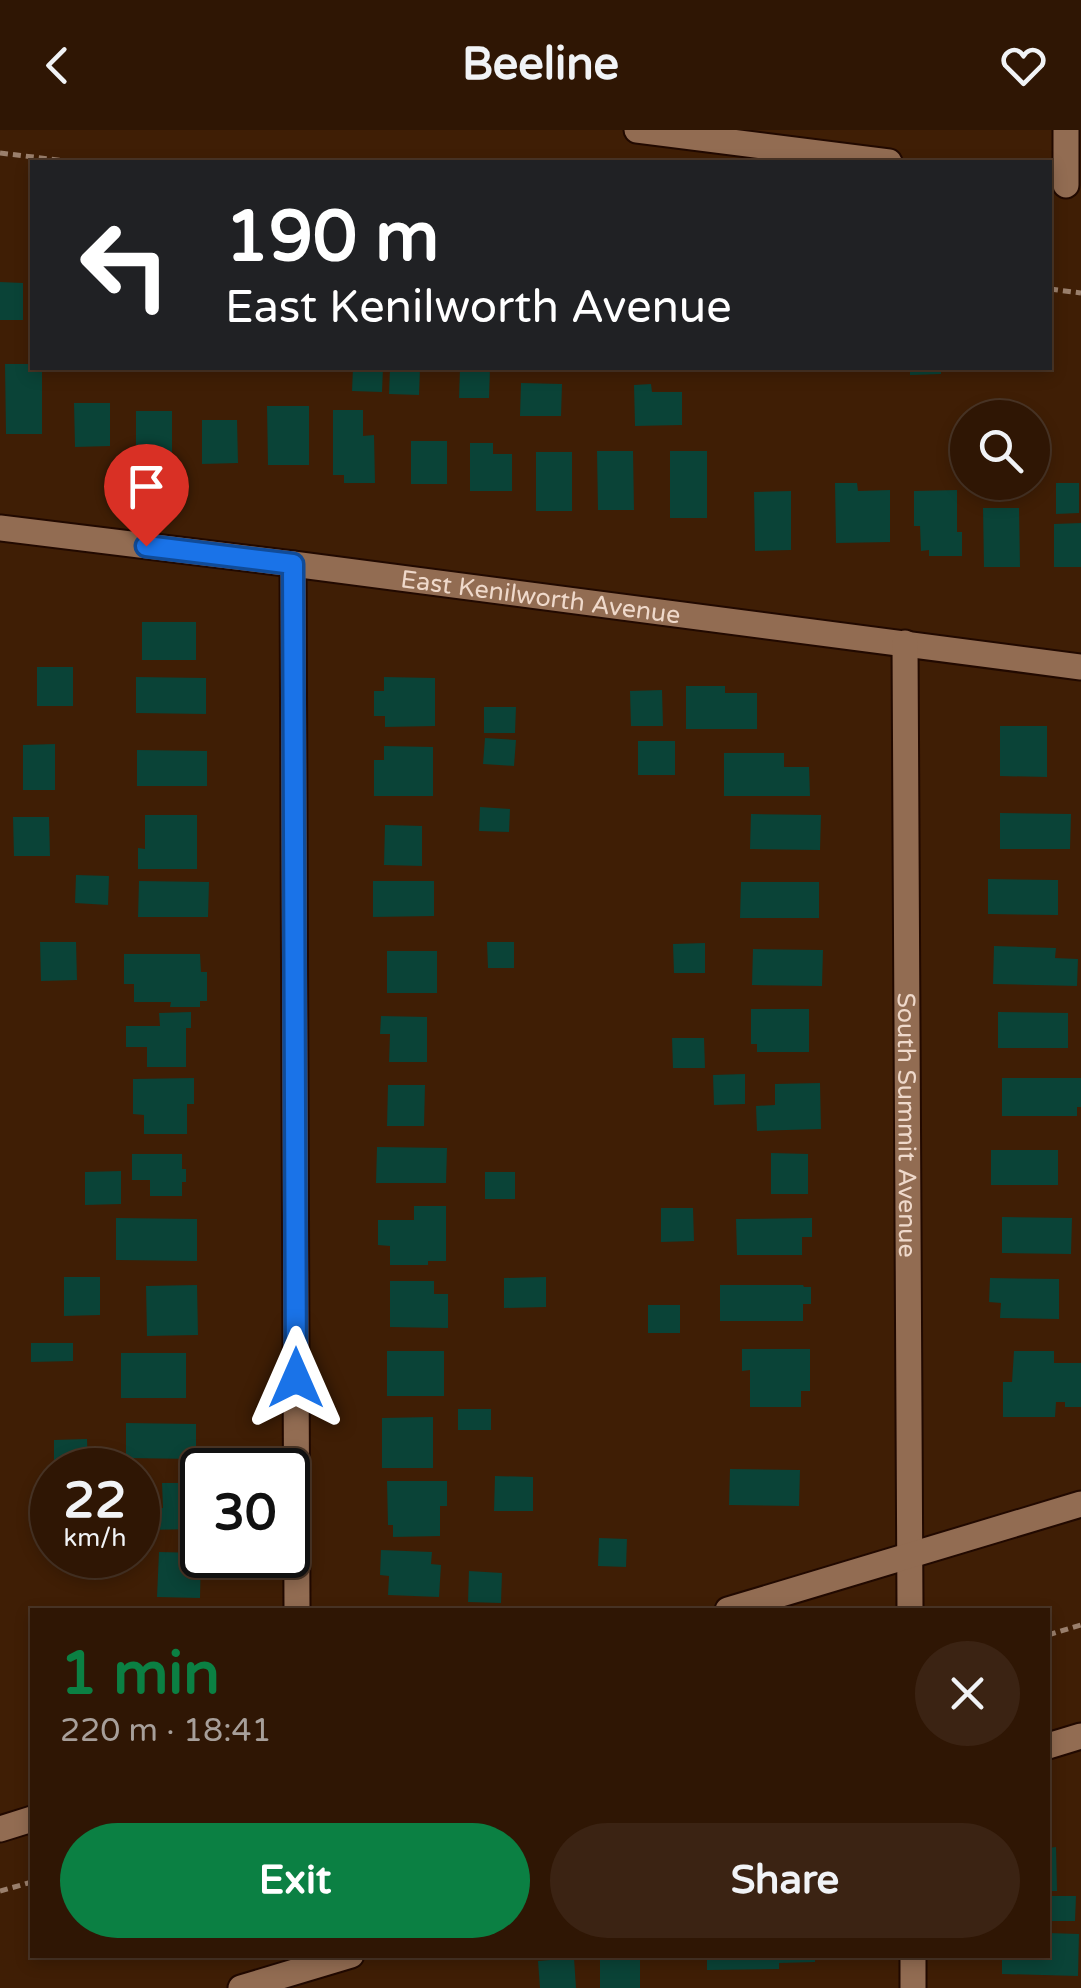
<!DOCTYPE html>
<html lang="en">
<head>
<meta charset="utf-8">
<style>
	:root { --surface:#2f1604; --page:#3b2313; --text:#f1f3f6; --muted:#a79f9a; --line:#4a3526; --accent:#0b8043 }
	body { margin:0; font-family:"Varela Round",sans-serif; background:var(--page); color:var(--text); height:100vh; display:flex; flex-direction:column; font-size:38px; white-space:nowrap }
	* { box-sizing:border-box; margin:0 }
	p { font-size:32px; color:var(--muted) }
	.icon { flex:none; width:55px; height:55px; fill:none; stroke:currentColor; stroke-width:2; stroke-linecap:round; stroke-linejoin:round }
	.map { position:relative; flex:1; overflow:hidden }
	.sheet { position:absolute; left:30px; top:1478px; width:1020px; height:350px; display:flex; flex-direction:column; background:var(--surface); border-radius:0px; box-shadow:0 5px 15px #0003,0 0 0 2px var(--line) }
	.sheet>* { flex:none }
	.hud { position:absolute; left:30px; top:30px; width:1022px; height:210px; border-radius:0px; box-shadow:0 5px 15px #0003,0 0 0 2px var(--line); background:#202124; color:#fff; overflow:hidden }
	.controls { position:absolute; left:950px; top:270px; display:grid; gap:20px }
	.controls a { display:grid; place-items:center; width:100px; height:100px; border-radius:50%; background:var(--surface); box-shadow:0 5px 15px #0003,0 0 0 2px var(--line); font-size:50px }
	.speed { position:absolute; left:30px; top:1318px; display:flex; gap:20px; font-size:50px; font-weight:700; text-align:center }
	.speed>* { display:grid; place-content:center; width:130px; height:130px; border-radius:50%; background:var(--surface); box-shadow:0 5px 15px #0003,0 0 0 2px var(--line); line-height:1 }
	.speed small { font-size:25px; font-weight:400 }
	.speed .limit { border:5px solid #111; border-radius:15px; background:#fff; color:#111 }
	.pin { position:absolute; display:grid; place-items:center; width:85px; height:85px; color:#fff; margin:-102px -42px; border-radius:50% 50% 50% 0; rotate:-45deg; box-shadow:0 0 10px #0007 }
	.pin .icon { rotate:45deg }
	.me { position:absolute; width:110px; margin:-55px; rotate:0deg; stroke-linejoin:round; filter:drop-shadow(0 0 8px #0008) }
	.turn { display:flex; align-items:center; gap:35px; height:210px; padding:0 30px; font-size:45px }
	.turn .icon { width:130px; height:130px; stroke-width:2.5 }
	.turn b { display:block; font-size:70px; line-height:85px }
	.round { display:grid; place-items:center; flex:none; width:105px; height:105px; border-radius:52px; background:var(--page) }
	.headline { display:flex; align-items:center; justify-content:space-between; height:170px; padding:0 30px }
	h1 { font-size:60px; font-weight:700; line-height:75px; color:var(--accent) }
	.cta { display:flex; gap:20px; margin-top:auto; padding:20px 30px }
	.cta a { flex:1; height:115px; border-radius:60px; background:var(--accent); color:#fff; font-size:40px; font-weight:700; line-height:115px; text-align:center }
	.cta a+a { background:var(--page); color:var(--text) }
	header { display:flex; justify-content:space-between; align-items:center; height:130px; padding:0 30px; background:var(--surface); font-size:45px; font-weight:700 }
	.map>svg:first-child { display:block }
	.building { fill:#0a4337 }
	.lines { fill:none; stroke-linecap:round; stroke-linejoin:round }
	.street-casing { stroke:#210900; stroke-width:29 }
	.path { stroke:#9a7f6c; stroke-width:5; stroke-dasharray:8 5; stroke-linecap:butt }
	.street { stroke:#926c52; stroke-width:25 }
	.route-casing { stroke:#114b97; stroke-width:25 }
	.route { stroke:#1a73e8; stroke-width:18 }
	.labels { text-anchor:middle; stroke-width:10; stroke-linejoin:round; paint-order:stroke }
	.street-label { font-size:25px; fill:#efd9cb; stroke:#1b0d04 }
</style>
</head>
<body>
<header><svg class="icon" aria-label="back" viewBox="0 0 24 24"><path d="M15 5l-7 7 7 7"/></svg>Beeline<svg class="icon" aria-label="heart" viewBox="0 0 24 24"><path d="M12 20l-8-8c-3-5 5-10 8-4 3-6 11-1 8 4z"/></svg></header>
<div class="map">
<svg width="1081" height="1858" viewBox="0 0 1081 1858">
	<rect width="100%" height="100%" fill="#3f1e05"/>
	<g class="building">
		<polygon points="0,152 23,153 23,190 0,190"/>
		<polygon points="5,234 32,234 32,238 42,238 42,304 6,304"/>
		<polygon points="353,238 383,238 382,262 352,261"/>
		<polygon points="390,238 420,238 419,265 389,264"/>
		<polygon points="460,238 490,238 489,268 459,268"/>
		<polygon points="910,238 941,238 941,244 910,245"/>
		<polygon points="521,253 562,254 561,286 520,286"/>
		<polygon points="651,254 652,262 682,262 682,295 635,296 634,255"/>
		<polygon points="74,273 110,273 110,316 75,317"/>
		<polygon points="267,276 309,276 309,335 268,335"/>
		<polygon points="333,280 363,280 363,306 374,305 375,353 344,353 344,345 333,345"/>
		<polygon points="136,281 172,281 172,324 136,325"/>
		<polygon points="202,290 237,290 238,333 202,334"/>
		<rect x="411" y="311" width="36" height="43"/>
		<polygon points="470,313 493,313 493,324 512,324 512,361 470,361"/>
		<polygon points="597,321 633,321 634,380 598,380"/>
		<rect x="670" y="321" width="37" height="67"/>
		<rect x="536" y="322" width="36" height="59"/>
		<polygon points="835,353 857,353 858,361 890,360 890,412 836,413"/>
		<polygon points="1056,353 1079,353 1079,383 1056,384"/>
		<polygon points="957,360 957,402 962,402 962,426 929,426 929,420 921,421 920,396 914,396 914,361"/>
		<polygon points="791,361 791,420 755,421 754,362"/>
		<polygon points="983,378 1019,378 1020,437 984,437"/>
		<polygon points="1081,393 1081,437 1054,437 1054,394"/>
		<rect x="142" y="492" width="54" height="38"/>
		<rect x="37" y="537" width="36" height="39"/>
		<polygon points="136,547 206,548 206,584 136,583"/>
		<polygon points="384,547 435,548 435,596 385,597 385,586 374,586 374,561 384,561"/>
		<polygon points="686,556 725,556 725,563 757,563 757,599 686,599"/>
		<polygon points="662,560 663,596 631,596 630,561"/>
		<polygon points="484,577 516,577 515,603 484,603"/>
		<polygon points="1000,596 1047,596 1047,647 1000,646"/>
		<polygon points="485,608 516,610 514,636 483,634"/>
		<rect x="638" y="611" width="37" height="34"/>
		<polygon points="55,614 55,660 23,660 23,615"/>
		<polygon points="384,616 433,617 433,666 374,666 374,630 384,630"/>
		<polygon points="137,620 207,621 207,656 137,656"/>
		<polygon points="724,623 784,623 784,637 809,637 810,666 724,666"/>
		<polygon points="480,677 510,679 509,702 479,701"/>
		<polygon points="1000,683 1071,684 1070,719 1000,719"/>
		<polygon points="751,684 821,685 820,720 750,719"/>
		<polygon points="145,685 197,685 197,739 138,739 138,718 145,719"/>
		<polygon points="13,687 49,687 50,726 14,726"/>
		<polygon points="385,695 422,696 422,736 384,735"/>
		<polygon points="76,745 109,746 108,775 75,773"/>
		<polygon points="988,749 1058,750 1058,785 988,784"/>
		<polygon points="139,751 209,752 208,787 138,787"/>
		<polygon points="373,751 434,751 434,786 373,787"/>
		<polygon points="741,752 819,752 819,788 740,788"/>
		<polygon points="40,812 76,812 77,850 41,851"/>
		<polygon points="487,812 514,812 514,838 488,838"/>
		<polygon points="705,813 705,843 674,843 673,814"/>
		<polygon points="994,816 1056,818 1055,828 1078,829 1077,856 993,854"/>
		<polygon points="753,819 823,820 822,856 752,855"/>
		<rect x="387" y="821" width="50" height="42"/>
		<polygon points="124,824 200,824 201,842 207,842 207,871 200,871 200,877 170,877 171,872 134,872 134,854 124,854"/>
		<polygon points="751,879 809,879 809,922 757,922 757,914 751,914"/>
		<polygon points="191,882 191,898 186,898 186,937 147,937 147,917 126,917 126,896 160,896 159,883"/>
		<polygon points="998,882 1068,883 1068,918 998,918"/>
		<polygon points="381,886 427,887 427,932 389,932 390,904 380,904"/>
		<polygon points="672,908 704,908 705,938 673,938"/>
		<polygon points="745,944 745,974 714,975 713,945"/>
		<polygon points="194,948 194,974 187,974 187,1004 144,1004 144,985 133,984 133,949"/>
		<polygon points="1002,948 1081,948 1081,977 1077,977 1077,986 1002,986"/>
		<polygon points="820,953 821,999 757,1001 756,976 775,975 775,954"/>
		<polygon points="388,955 425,955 424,996 387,996"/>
		<polygon points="377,1017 447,1018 446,1053 376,1053"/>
		<rect x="991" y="1020" width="67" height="35"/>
		<polygon points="771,1023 808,1024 808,1064 771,1064"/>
		<polygon points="132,1024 182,1024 182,1039 186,1039 186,1052 182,1052 182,1066 150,1066 150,1050 132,1050"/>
		<polygon points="121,1041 121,1074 85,1075 85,1042"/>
		<rect x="485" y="1042" width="30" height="27"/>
		<polygon points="414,1076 446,1076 446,1131 428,1131 428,1135 390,1135 390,1116 378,1115 378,1090 414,1090"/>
		<polygon points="661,1078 693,1078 694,1111 661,1112"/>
		<polygon points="1002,1087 1072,1088 1071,1124 1002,1123"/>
		<polygon points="116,1088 197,1089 197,1131 116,1130"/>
		<polygon points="812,1088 812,1107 802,1107 802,1125 737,1125 736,1089"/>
		<polygon points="64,1147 100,1147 100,1185 64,1186"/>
		<polygon points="546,1147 546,1177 504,1178 504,1148"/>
		<polygon points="990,1148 1059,1149 1059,1189 1000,1188 1001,1173 989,1172"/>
		<polygon points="390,1151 434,1151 434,1164 448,1164 448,1198 390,1197"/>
		<polygon points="197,1155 198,1205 147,1206 146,1156"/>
		<polygon points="720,1155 803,1155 804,1157 811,1157 811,1174 803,1174 803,1191 720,1191"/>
		<rect x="648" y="1175" width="32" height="28"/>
		<polygon points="31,1213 73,1213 73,1231 31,1232"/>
		<polygon points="742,1219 810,1219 810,1261 801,1261 801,1277 750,1277 750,1240 742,1241"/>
		<rect x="387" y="1221" width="57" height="45"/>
		<polygon points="1014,1221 1054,1221 1054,1233 1081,1233 1081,1277 1065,1277 1065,1272 1056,1272 1055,1287 1003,1287 1003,1252 1012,1252"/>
		<rect x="121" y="1223" width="65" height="45"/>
		<rect x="458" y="1279" width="33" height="21"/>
		<polygon points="433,1287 433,1338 382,1338 382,1288"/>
		<polygon points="126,1293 196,1294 196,1329 126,1328"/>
		<polygon points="87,1309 88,1339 54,1340 54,1310"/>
		<polygon points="730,1339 800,1340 799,1376 729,1375"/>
		<polygon points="495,1346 533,1347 533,1381 494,1381"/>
		<polygon points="387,1351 447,1351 447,1376 440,1376 440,1406 393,1407 393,1395 388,1395"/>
		<polygon points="162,1353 197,1353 198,1399 142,1400 142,1379 163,1378"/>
		<polygon points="599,1408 627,1409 626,1437 598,1436"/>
		<polygon points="381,1420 432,1422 431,1434 441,1435 439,1467 388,1465 389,1446 380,1445"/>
		<polygon points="159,1422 201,1423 200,1468 157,1467"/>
		<polygon points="469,1441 502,1443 501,1473 468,1472"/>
		<polygon points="1056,1717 1057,1761 1048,1761 1048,1718"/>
		<polygon points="1051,1766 1076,1766 1075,1791 1051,1791"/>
		<polygon points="1048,1803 1079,1804 1078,1846 1002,1844 1002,1825 1048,1825"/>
		<rect x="600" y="1825" width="40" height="33"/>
		<polygon points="707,1825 815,1825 815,1832 779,1833 779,1839 707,1840"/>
		<polygon points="574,1828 576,1858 540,1858 538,1831"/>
	</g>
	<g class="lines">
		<defs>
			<g id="street">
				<polyline points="637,0 889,32"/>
				<polyline points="1066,55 1066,0"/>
				<path id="s1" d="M 0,398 L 293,434 L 1081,537"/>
				<polyline points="293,434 297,1480"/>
				<path id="s2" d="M 905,513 L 910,1480"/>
				<polyline points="728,1480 1081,1374"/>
				<polyline points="1048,1616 1081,1606"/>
				<polyline points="0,1699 32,1689"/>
				<polyline points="913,1825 913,1858"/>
				<polyline points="241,1858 351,1825"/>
			</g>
		</defs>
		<use href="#street" class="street-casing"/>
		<g class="path">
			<polyline points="0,23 74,32"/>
			<polyline points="1050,159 1081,163"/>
			<polyline points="1048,1505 1081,1495"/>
			<polyline points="0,1761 32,1752"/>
		</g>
		<use href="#street" class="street"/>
	</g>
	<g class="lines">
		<defs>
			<polyline id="route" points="146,416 293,434 296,1248"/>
		</defs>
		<use href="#route" class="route-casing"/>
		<use href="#route" class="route"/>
	</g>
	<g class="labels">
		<g class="street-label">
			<text dy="9" stroke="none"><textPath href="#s1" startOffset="545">East Kenilworth Avenue</textPath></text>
			<text dy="9" stroke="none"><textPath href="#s2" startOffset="482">South Summit Avenue</textPath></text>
		</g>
	</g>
</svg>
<div class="controls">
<a><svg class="icon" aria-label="search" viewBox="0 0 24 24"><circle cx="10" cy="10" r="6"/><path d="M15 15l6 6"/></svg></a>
</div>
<div class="speed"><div>22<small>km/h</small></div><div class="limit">30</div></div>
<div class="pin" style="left:146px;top:416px;background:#d93025"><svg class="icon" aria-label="arrive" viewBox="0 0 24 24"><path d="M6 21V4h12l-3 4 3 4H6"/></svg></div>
<svg class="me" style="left:296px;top:1248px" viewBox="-20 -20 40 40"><path d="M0-17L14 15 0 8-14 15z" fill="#1a73e8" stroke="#fff" stroke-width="4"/></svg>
<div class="hud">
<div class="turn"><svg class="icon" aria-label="left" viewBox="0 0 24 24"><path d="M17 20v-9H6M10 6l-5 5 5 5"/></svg><div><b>190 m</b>East Kenilworth Avenue</div></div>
</div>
<section class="sheet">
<div class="headline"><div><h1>1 min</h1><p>220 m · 18:41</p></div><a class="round"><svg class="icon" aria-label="close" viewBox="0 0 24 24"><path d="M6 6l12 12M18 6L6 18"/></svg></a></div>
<div class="cta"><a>Exit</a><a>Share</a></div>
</section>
</div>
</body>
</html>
